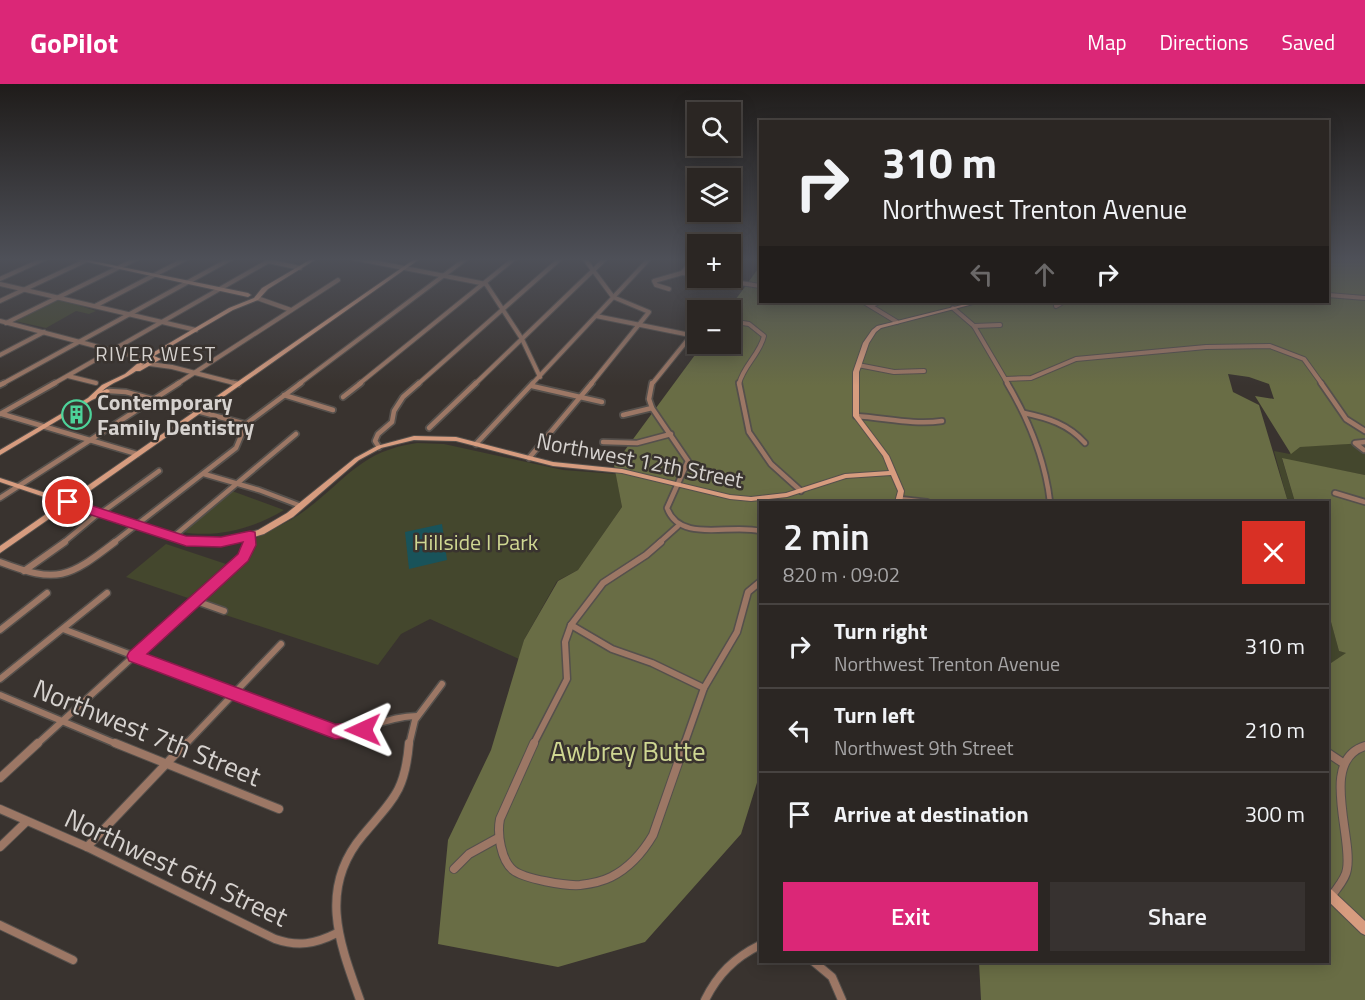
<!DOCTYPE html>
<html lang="en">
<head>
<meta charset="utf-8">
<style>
	:root { --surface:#2b2623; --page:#373230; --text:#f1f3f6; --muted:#a6a5a6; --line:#474341; --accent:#db2777 }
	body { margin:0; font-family:"Titillium Web",sans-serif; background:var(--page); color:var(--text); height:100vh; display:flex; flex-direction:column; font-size:22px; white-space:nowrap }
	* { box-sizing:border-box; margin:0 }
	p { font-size:20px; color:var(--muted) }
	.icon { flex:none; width:33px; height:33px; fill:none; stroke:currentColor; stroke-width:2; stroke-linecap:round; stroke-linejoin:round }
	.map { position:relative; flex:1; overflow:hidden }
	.details { position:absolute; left:759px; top:417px; width:570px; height:462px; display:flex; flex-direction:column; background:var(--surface); border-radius:0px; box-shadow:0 3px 15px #0003,0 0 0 2px var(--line) }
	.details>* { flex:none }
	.banner { position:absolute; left:759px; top:36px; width:570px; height:183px; border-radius:0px; box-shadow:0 3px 15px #0003,0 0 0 2px var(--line); background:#2b2623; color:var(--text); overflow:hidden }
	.buttons { position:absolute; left:687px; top:18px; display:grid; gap:12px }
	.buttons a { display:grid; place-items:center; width:54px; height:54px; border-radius:0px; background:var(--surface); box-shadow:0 3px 15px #0003,0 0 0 2px var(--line); font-size:30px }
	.pin { position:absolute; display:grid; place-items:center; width:51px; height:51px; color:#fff; margin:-26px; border:3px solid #fff; border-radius:50%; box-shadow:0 2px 6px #0007 }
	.me { position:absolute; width:66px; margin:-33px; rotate:269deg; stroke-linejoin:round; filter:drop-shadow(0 0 4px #0008) }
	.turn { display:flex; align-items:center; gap:21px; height:126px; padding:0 24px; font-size:27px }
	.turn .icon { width:78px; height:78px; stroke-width:2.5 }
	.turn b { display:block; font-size:42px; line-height:51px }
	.lanes { display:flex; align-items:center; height:57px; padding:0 24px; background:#0003; justify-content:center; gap:30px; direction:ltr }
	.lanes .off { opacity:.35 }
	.round { display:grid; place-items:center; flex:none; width:63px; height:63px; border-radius:0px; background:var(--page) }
	.head { display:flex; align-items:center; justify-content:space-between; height:102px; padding:0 24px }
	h1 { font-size:36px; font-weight:600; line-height:45px }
	.button { display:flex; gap:12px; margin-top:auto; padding:12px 24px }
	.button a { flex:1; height:69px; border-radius:0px; background:var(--accent); color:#fff; font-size:24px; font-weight:600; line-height:69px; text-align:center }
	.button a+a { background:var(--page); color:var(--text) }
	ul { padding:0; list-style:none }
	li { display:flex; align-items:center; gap:18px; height:84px; padding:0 24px; border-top:2px solid var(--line) }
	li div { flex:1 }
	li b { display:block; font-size:22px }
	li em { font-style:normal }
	header { display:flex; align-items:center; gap:36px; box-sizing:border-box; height:84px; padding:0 30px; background:var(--accent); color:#fff }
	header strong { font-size:28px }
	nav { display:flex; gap:33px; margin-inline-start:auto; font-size:21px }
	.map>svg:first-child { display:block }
	.green { fill:#44472d }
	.forest { fill:#696d45 }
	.water { fill:#19535a }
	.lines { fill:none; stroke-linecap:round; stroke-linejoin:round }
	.street-far3-casing { stroke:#55504c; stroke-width:6 }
	.street-far2-casing { stroke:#55504c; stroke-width:8 }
	.street-far1-casing { stroke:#55504c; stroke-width:9 }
	.street-casing { stroke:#55504c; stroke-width:10 }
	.secondary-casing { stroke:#55504c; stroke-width:2 }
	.street-far3 { stroke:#9c7765; stroke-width:4 }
	.street-far2 { stroke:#9c7765; stroke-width:4.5 }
	.street-far1 { stroke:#9c7765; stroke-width:6 }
	.street { stroke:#9c7765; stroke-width:8 }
	.secondary { fill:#d79c7f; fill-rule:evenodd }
	.route { fill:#db2777; stroke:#8e194d; stroke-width:1.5 }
	.labels { text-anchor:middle; stroke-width:5; stroke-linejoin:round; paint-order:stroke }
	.far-neighbourhood-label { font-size:20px; letter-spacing:1.5px; fill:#d6d2cf; stroke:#39332f }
	.poi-label { font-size:22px; font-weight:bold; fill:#d6d2cf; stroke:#39332f; text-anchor:start }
	.street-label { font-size:22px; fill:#d6d2cf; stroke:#39332f }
	.park-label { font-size:22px; fill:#cfd792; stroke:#39332f }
	.near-street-label { font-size:27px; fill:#d6d2cf; stroke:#39332f }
	.near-park-label { font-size:27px; fill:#cfd792; stroke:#39332f }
</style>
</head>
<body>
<header>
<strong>GoPilot</strong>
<nav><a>Map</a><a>Directions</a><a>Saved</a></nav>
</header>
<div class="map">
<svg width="1365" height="916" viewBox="0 0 1365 916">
	<rect width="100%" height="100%" fill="#39332f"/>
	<g class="green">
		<polygon points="60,215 96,227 89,230 76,227 46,244 15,237"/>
		<path d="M 417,359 L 444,360 L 563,386 L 616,390 L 622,423 L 578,486 L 557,497 L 524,556 L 519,575 L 430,535 L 401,550 L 378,581 L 195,521 C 216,503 249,482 254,455 C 272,445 292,437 307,425 C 348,394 361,367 417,359 Z"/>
		<polygon points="1365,359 1365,391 1282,375 1295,418 1288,418 1274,367 1290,370 1289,363"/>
		<path d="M 232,407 L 284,426 C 252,445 218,454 181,448 Z"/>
		<polygon points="166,460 226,480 188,514 126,493"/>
		<polygon points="1328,527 1339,567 1347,569 1328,581"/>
	</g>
	<g class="forest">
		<polygon points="1328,174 1365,174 1365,359 1300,363 1291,370 1255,312 1274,315 1269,300 1249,293 1228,290 1233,308 1259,321 1288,418 760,418 760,689 741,750 645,858 558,883 438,860 448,756 491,666 524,556 558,497 578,486 622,423 614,381 703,260 730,260 730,226 728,226 760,182 760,218 1328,218"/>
		<polygon points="1282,374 1365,391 1365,916 981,916 979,878 1328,878 1328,581 1346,569 1339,567 1328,527 1328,418 1295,418"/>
	</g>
	<polygon class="water" points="442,440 447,476 409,485 405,448"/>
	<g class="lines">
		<defs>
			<g id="street-far3">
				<polyline points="353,174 486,200 522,255 540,293"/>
				<polyline points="584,174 613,213 649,228 591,300"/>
				<polyline points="268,177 300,184"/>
				<polyline points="682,189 698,191"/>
				<polyline points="709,194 760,202"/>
				<polyline points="0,195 46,174"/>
				<polyline points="0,200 196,246"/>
				<polyline points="669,205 656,201 654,197 682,189 695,174"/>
				<polyline points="1328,211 1365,214"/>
				<polyline points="257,214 291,226"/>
				<polyline points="0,217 91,174"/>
				<polyline points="864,218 897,238"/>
				<polyline points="871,221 880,218"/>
				<polyline points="95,222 187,174"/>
				<polyline points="1056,222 1063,218"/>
				<polyline points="953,224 974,242 1008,300"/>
				<polyline points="596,232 690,251"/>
				<polyline points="0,237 137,273 150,273"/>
				<path d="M 730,237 L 749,240 L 764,252 C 760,270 743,282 739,300"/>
				<polyline points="6,239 138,174"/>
				<polyline points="974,242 1000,241"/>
				<polyline points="0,271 44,248"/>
				<polyline points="150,280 172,283 238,300"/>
				<polyline points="858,281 894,288 924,287"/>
				<polyline points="68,292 96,299"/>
				<polyline points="1005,295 1031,294 1076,275 1206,263 1270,262 1304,275 1322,300"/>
				<polyline points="2,300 232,174"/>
				<polyline points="53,300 274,174"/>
				<polyline points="177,300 338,196"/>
				<polyline points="299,300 467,174"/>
				<polyline points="359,300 515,174"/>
				<polyline points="418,300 561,174"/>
				<polyline points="475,300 606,174"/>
				<polyline points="532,300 650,174"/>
				<polyline points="652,300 698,243"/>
			</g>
			<g id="street-far2">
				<polyline points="233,299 238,300"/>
				<path d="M 652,299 L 649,315 L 652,324 L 688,377 L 667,424 C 680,460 731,439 760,447"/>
				<polyline points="739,299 749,348 771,380 801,407"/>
				<path d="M 1007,299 C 1029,336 1045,375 1050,418"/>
				<polyline points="1321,299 1346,335 1365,347"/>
				<polyline points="0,301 4,299"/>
				<polyline points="532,302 602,318"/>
				<polyline points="109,307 126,308 246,340"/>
				<polyline points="284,311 333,326"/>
				<polyline points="343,313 361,299"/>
				<path d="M 1024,329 C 1048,334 1068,340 1085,359"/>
				<polyline points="0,330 55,299"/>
				<polyline points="2,330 137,370"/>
				<polyline points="623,331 652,324"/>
				<path d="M 856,332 C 886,334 913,341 942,337"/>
				<polyline points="429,344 476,299"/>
				<polyline points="603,358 637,359 671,350"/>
				<polyline points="476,360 533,299"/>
				<polyline points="379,363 375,357 378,350 392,338 394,327 403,313 419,299"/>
				<polyline points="1364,366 1355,359 1365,358"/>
				<polyline points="529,374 592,299"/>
				<polyline points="204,390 259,406 301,422"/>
				<polyline points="1335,409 1365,418"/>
				<polyline points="0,414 179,299"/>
				<polyline points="900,415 927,418"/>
				<polyline points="101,429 159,387"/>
				<polyline points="250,452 250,459"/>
				<polyline points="173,453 296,350"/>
				<polyline points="63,459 99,429"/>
				<polyline points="113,459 236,364 246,340 301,299"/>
				<polyline points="659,459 678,442"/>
			</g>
			<g id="street-far1">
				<path d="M 0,478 C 58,500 68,494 115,458"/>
				<polyline points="24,487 65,458"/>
				<polyline points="196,517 224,527"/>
				<polyline points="571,541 612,565 652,579 704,604"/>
				<path d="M 63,545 L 335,648 C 364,648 388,632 417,632"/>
				<polyline points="0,546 47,509"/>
				<polyline points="0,595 107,509"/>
				<polyline points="0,611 119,661"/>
				<polyline points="36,661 243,473 250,458"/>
				<polyline points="185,661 281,560"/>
				<polyline points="409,661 415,636 442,600"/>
				<polyline points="533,661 567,595 565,558 571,541 603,499 646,471 661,458"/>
				<polyline points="684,661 704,604 737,548 748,508 760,498"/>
			</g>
			<g id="street">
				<polyline points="115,659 279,725"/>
				<path d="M 534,659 L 500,735 C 497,750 501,776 513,786 C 524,795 566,802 580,801 C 589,800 603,797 611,793 C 629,784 643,768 653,751 L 685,659"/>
				<polyline points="1328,669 1343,679"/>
				<polyline points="0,694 38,659"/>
				<path d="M 0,725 L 87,763 L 275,855 C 298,863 315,860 337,849"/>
				<polyline points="0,763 26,738"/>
				<polyline points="87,763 186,659"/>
				<polyline points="454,785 469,770 498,754"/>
				<path d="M 1331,813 C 1336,805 1346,795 1347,785 C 1353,752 1319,676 1365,662"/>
				<polyline points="0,841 73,876"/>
				<polyline points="814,878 832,893 842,916"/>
				<path d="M 360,916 C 339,858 318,804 363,751 C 393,715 405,708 409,659"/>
				<path d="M 705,916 C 718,890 734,874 760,861"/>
			</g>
			<g id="secondary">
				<polygon points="69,174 78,174 248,209 251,211 248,213"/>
				<path d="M 313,174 L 318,174 L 268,205 L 258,216 L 233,226 L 154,272 L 161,275 L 140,287 L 136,287 C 125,295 112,298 102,307 L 107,305 L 110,307 L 109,308 L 92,316 L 0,371 L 0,366 L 88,314 L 102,301 L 125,290 L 144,274 L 229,224 L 254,214 L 262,204 ZM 150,275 L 153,275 L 141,282 Z"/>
				<polygon points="416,174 421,174 74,418 174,451 206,456 237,452 258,446 287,429 355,374 377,362 414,352 456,353 553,378 622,385 730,411 751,413 786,409 845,390 889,387 883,372 853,332 853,288 863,259 872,246 877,242 974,218 981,218 881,244 876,248 869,259 859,288 859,332 889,372 904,407 902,418 895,418 898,407 891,391 846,394 787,413 751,417 730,415 622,389 553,382 456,357 414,356 381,364 359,376 293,433 264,450 237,458 206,462 173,456 69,421 0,469 0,462 62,419 0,398 0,394 67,416"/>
				<polygon points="1328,804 1332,806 1365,837 1365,851 1361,849 1328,817"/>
			</g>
		</defs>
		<use href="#street-far3" class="street-far3-casing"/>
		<use href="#street-far2" class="street-far2-casing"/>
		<use href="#street-far1" class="street-far1-casing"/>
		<use href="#street" class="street-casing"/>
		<use href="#secondary" class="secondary-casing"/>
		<use href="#street-far3" class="street-far3"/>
		<use href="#street-far2" class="street-far2"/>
		<use href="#street-far1" class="street-far1"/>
		<use href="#street" class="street"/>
		<use href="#secondary" class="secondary"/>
	</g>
	<linearGradient id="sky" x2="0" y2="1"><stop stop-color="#1f1c1a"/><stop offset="0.58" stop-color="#4e5058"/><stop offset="1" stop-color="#4e5058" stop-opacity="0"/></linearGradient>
	<rect width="1365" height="302" fill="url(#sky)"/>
	<polygon class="route" points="68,414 186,452 221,453 250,447 255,448 256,461 248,477 147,570 335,640 363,639 369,641 371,646 369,652 335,655 129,577 127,572 129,568 238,470 243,458 221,463 186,462 64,422 62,418 64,415"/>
	<defs>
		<symbol id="building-ring" viewBox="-11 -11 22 22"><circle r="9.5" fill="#39332f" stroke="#4dd39a" stroke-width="1.5"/><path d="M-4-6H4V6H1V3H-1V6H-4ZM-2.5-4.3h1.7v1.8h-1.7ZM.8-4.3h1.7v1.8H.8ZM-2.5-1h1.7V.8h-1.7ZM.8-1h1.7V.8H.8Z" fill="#4dd39a"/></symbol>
	</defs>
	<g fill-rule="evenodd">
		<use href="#building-ring" x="60" y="314" width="33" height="33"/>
	</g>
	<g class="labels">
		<g class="far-neighbourhood-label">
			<text x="156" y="277">RIVER WEST</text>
		</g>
		<g class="poi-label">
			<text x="97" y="326">Contemporary<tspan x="97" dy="25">Family Dentistry</tspan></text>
		</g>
		<g class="street-label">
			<text transform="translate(640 376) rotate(11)" y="8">Northwest 12th Street</text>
		</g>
		<g class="park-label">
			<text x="476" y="466">Hillside I Park</text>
		</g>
		<g class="near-street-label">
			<text transform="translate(147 649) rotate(22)" y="9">Northwest 7th Street</text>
			<text transform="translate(176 784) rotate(25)" y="9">Northwest 6th Street</text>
		</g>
		<g class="near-park-label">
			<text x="628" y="677">Awbrey Butte</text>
		</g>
	</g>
</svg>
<div class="buttons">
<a><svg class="icon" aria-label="search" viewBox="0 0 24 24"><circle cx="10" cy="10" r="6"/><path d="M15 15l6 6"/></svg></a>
<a><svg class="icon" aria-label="layers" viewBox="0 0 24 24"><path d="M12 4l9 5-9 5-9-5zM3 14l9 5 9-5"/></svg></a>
<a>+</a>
<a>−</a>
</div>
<div class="pin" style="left:68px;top:418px;background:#d93025"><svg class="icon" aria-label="arrive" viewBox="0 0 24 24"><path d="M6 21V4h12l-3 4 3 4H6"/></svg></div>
<svg class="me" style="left:363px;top:646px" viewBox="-20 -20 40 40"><path d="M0-17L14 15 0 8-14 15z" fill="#db2777" stroke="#fff" stroke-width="4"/></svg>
<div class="banner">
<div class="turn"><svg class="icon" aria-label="right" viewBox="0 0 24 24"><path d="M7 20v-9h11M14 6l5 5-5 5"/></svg><div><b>310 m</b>Northwest Trenton Avenue</div></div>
<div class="lanes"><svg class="icon off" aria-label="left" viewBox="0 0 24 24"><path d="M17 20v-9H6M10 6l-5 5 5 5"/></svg><svg class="icon off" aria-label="ahead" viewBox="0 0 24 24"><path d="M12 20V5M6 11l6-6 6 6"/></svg><svg class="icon" aria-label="right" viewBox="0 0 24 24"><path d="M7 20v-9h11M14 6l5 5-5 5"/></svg></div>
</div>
<section class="details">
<div class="head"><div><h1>2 min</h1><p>820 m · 09:02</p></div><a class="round" style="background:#d93025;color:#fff"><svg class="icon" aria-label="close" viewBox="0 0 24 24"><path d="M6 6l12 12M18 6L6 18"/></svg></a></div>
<ul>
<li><svg class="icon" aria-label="right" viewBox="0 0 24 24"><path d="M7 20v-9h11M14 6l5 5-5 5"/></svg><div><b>Turn right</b><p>Northwest Trenton Avenue</p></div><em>310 m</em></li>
<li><svg class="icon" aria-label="left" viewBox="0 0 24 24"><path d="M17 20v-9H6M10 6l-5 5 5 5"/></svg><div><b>Turn left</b><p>Northwest 9th Street</p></div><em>210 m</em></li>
<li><svg class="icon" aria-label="arrive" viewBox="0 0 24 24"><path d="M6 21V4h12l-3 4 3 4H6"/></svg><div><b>Arrive at destination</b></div><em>300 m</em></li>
</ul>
<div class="button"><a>Exit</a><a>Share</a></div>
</section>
</div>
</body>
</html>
